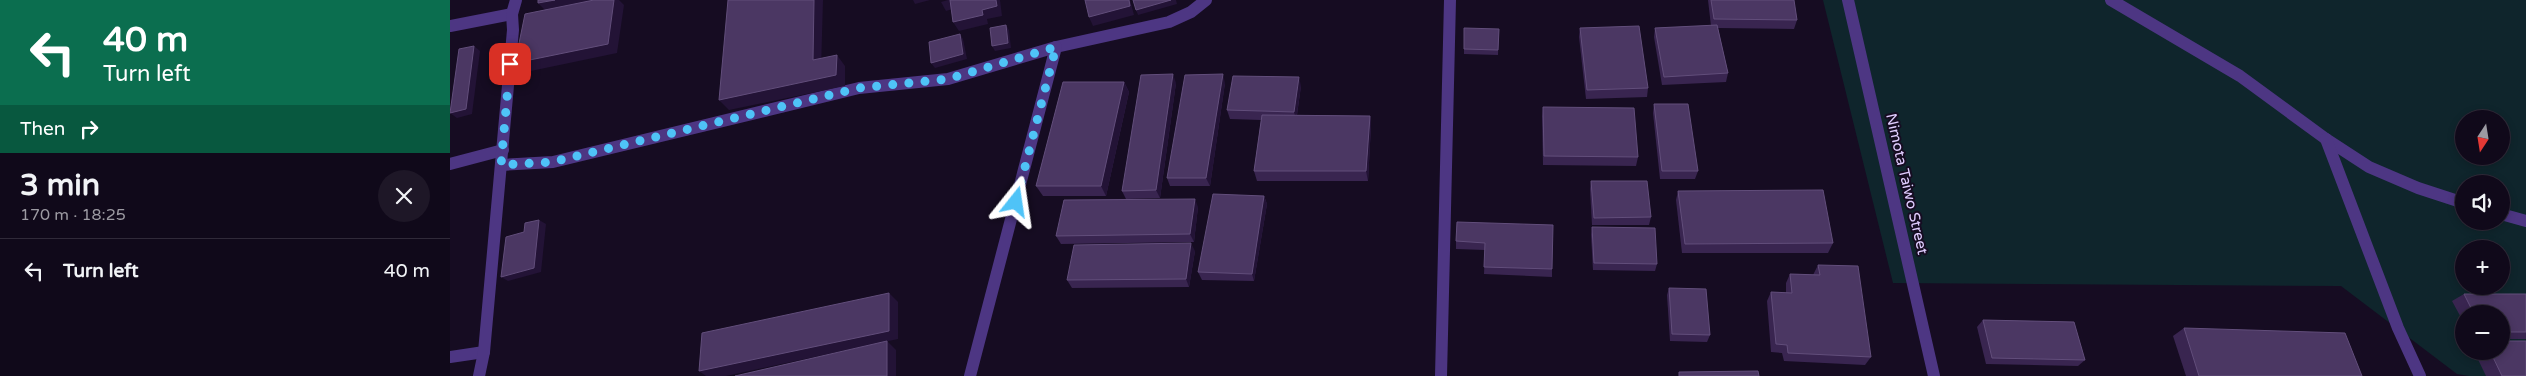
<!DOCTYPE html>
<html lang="en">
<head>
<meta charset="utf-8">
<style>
	:root { --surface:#10091a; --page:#1e1727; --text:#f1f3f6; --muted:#9c9aa2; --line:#302a39 }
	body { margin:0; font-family:"Varela Round",sans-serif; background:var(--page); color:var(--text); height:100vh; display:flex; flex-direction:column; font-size:19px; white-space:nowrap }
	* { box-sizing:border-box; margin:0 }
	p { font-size:16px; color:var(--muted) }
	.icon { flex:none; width:28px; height:28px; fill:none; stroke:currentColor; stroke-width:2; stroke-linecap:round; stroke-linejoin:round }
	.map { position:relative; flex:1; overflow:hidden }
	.sheet { display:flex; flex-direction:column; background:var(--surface); width:450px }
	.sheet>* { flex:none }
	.hud { background:#0b6e4f; color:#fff; overflow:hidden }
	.needle { width:32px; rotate:192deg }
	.buttons { position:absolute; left:2005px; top:110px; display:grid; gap:10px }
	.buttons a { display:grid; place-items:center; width:55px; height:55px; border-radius:50%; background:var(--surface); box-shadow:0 2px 8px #0003,0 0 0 1px var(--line); font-size:25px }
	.pin { position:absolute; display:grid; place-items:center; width:42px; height:42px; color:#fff; margin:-21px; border-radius:10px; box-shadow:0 2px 8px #0006 }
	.me { position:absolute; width:55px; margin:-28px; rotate:15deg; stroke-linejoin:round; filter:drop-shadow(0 0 4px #0008) }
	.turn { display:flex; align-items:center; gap:18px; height:105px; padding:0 20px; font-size:22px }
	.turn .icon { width:65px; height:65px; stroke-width:2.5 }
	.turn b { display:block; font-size:35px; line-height:42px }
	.then { display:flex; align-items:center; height:48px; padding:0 20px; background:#0003; gap:10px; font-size:19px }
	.round { display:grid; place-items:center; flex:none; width:52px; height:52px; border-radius:26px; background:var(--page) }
	.head { display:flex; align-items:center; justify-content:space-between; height:85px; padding:0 20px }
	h1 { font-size:30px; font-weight:800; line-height:38px }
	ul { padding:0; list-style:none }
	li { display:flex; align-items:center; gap:15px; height:65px; padding:0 20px; border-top:1px solid var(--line) }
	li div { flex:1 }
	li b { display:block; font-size:19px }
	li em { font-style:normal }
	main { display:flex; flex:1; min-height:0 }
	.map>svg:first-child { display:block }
	.green { fill:#0f252c; fill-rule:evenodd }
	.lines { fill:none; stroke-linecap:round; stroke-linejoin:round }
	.minor { stroke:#4d3683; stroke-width:12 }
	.wall { fill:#392550 }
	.shaded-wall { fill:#231336 }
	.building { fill:#4b3763; stroke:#624e7b }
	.route { stroke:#4fc3f7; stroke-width:9; stroke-dasharray:0 16.2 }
	.labels { text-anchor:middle; stroke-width:4; stroke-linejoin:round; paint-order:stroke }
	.street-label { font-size:15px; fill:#e0cdff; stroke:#160c22 }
</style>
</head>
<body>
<main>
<section class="sheet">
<div class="hud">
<div class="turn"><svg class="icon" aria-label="left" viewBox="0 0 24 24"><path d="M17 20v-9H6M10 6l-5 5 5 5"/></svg><div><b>40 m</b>Turn left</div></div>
<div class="then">Then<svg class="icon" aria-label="right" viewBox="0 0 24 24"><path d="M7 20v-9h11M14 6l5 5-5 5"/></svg></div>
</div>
<div class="head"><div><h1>3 min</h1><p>170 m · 18:25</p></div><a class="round"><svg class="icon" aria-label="close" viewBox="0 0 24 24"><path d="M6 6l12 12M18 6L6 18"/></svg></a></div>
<ul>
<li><svg class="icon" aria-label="left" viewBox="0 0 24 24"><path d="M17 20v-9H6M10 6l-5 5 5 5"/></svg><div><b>Turn left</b></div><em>40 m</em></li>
</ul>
</section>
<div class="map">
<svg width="2076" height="376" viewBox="0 0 2076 376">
	<rect width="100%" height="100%" fill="#160c22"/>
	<path class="green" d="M 1373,0 L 2076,0 L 2076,376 L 2019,376 L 2007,374 L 1891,286 L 1443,283 ZM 2014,119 L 2051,119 L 2051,156 L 2014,156 ZM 2014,184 L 2051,184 L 2051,221 L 2014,221 ZM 2014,249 L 2051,249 L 2051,286 L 2014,286 ZM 2014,314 L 2051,314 L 2051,351 L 2014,351 Z"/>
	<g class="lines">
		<g class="minor">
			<polyline points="1398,0 1484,376"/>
			<polyline points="1661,0 1790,76 1876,139 1919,167 1968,188 2014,203"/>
			<polyline points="0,26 62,14"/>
			<polyline points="1876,139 1948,328 1970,376"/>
			<polyline points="0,164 53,150"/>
			<polyline points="51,165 103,162 409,88 498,79 606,47 719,22 741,12 756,0"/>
			<polyline points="2051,214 2076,221"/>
			<polyline points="0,357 34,352"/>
			<polyline points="29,376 34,352 63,30 62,14 66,0"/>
			<polyline points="520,376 606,47"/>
			<polyline points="991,376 1000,0"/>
		</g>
	</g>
	<g class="wall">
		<polygon points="1258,0 1261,0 1347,20 1344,29 1268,28 1278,73 1276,82 1212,85 1204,37 1205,28 1261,26"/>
		<polygon points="1130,28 1198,88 1197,97 1136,99 1129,37"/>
		<polygon points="1049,29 1048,55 1014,54 1014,49"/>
		<polygon points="674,82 679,92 656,196 593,196 586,186"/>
		<polygon points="726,83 710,198 676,199 672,191"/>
		<polygon points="775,83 760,186 720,186 717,178"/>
		<polygon points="851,86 847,115 920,116 921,126 918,181 807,181 804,171 811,120 780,119 777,110"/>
		<polygon points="1204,104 1248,171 1245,179 1210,179 1203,113"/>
		<polygon points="1093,107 1188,157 1186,166 1093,165 1092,116"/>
		<polygon points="1141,181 1201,217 1199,225 1142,225 1140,189"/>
		<polygon points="1228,191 1383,243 1378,253 1232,253 1226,200"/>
		<polygon points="814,196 817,204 804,281 752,280 748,272"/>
		<polygon points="748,207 744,242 611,244 606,236"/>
		<polygon points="1007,222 1102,269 1102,277 1034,274 1035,250 1006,249 1006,241"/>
		<polygon points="1142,227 1207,264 1205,271 1143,270 1141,235"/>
		<polygon points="745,251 739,287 622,288 617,280"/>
		<polygon points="1368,265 1421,357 1415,365 1334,361 1332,353 1321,352 1317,301 1321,292 1336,293 1336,283 1340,274 1363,275"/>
		<polygon points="1219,288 1260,335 1257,342 1220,341 1217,295"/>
		<polygon points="2014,294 2076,294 2076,339 2051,339 2051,314 2014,314 2014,323 2002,301"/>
		<polygon points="1533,320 1635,360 1628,366 1536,364 1527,327"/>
		<polygon points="1734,328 1912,376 1736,376 1723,336"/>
		<polygon points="2024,351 2051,351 2076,376 2036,376"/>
	</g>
	<g class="shaded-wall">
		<polygon points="105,0 169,0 174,5 167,53 76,72 65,63 97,12 88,3"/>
		<polygon points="364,0 373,0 371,70 363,60"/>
		<polygon points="463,0 480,0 465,4"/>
		<polygon points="498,0 501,0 506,8 496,11 491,2"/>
		<polygon points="546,0 550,0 552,16 537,19 538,24 509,31 503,22"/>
		<polygon points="679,0 680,0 684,15 643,26 639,17"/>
		<polygon points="721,0 726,0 727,4 688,15 686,10"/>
		<polygon points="556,25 559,30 561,48 545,51 542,46"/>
		<polygon points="510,34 513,39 517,59 485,68 481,63"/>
		<polygon points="24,46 30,51 22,114 7,118 0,113"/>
		<polygon points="387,55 395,66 395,86 279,110 269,100"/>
		<polygon points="723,74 726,83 710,198 706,190"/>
		<polygon points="773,74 775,83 760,186 756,178"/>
		<polygon points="849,77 851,86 846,120 844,112"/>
		<polygon points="674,82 679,92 656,196 651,186"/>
		<polygon points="920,116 921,126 918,181 916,171"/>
		<polygon points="814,196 817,204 804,281 802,274"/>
		<polygon points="745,199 748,207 744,242 740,234"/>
		<polygon points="89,220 96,224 91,272 58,281 51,277"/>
		<polygon points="741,243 745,251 739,287 736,279"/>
		<polygon points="439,293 448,302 448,339 276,376 256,376 249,371"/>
		<polygon points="437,341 446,350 446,376 437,376"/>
	</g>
	<g class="building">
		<polygon points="88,0 105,0 88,3"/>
		<polygon points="144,0 164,0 158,44 65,63 75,14"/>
		<polygon points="278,0 364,0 363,60 387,55 386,75 269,100"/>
		<polygon points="500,0 546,0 547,6 532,10 533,15 503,22"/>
		<polygon points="635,0 679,0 680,6 639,17"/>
		<polygon points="683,0 721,0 686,10"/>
		<polygon points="1261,0 1344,0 1347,20 1264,19"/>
		<polygon points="556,25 558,43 542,46 540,28"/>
		<polygon points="1267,25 1278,73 1214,77 1205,28"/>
		<polygon points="1189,26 1198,88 1137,90 1130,28"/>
		<polygon points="1014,28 1049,29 1048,50 1014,49"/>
		<polygon points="510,34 513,54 481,63 479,42"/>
		<polygon points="24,46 16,109 0,113 9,49"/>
		<polygon points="723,74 706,190 672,191 691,75"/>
		<polygon points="773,74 756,178 717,178 735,75"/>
		<polygon points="783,76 849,77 844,112 777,110"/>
		<polygon points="613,82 674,82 651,186 586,186"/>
		<polygon points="1204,104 1238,104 1248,171 1212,171"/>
		<polygon points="1093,107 1184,108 1188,157 1094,156"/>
		<polygon points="812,115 920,116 916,171 804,171"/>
		<polygon points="1141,181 1197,181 1201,217 1144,218"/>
		<polygon points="1373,190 1383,243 1235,244 1228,191"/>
		<polygon points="763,194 814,196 802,274 748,272"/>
		<polygon points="745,199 740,234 606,236 614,200"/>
		<polygon points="89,220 84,268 51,277 56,237 74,232 75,223"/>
		<polygon points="1007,222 1103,225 1102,269 1034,267 1035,243 1006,241"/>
		<polygon points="1142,227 1205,228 1207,264 1144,263"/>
		<polygon points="741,243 736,279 617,280 624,245"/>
		<polygon points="1368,265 1408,266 1421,357 1338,353 1337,345 1326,344 1321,292 1342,293 1340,274 1370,275"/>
		<polygon points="1219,288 1256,289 1260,335 1222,334"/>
		<polygon points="439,293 439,331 249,371 252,333"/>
		<polygon points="2014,294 2076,294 2076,332 2051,332 2051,314 2024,314"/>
		<polygon points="1533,320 1624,322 1635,360 1542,358"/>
		<polygon points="1734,328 1895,333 1912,376 1749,376"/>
		<polygon points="437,341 437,376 285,376"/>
		<polygon points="2051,341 2076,341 2076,376 2052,376 2040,351 2051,351"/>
		<polygon points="1308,371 1309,376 1229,376 1229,372"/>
	</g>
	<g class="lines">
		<polyline class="route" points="60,64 51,165 102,162 409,88 498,79 606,47 566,202"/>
	</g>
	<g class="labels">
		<g class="street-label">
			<text transform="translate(1457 184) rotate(77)" y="5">Nimota Taiwo Street</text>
		</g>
	</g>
</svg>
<div class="buttons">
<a><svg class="needle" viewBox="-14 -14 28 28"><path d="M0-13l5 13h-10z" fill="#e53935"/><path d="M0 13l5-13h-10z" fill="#9c9aa2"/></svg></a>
<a><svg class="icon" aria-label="sound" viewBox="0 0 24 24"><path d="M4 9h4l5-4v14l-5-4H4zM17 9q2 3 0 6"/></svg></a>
<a>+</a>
<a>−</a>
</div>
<div class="pin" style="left:60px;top:64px;background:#d93025"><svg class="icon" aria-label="arrive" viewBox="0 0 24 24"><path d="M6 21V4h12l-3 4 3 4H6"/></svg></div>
<svg class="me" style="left:566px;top:202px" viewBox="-20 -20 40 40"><path d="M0-17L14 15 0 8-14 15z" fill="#4fc3f7" stroke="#fff" stroke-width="4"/></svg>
</div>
</main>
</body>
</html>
